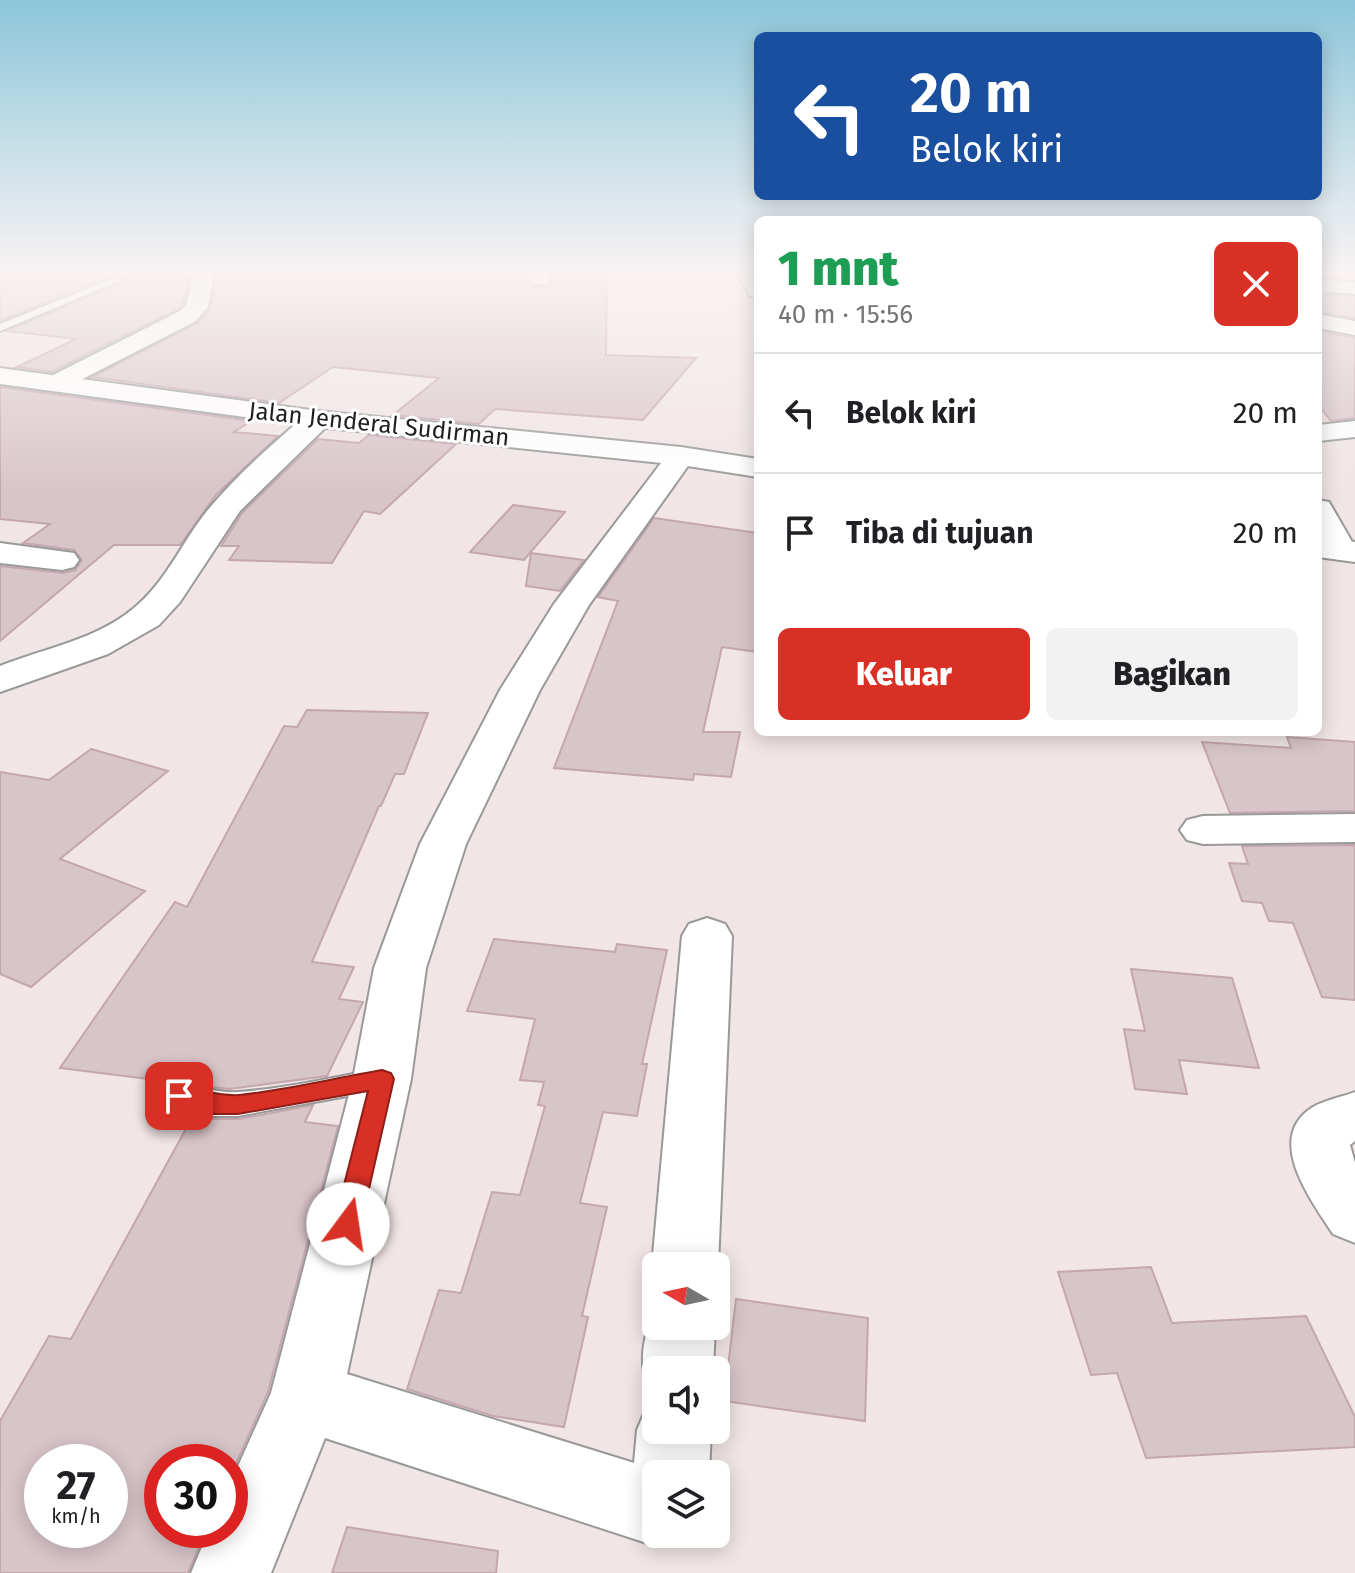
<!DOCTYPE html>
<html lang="id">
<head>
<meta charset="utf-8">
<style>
	:root { --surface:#fff; --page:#f2f2f2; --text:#202124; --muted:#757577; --line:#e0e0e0; --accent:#d93025 }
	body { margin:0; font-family:"Fira Sans",sans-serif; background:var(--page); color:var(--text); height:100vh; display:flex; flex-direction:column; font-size:30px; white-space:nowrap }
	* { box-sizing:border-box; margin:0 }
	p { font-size:26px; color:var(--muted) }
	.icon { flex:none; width:44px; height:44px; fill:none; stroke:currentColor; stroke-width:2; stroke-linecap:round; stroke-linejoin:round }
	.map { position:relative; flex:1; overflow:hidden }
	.panel { position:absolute; left:754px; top:216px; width:568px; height:520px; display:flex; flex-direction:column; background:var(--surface); border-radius:12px; box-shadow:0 4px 20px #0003 }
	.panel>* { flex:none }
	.guide { position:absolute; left:754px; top:32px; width:568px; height:168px; border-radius:12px; box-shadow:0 4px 20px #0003; background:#1a4fa0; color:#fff; overflow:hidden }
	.needle { width:52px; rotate:279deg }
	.fabs { position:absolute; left:642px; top:1252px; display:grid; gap:16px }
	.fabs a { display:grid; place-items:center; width:88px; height:88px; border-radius:12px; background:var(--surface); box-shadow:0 4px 20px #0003; font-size:40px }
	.speed { position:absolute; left:24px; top:1444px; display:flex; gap:16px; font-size:40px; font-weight:700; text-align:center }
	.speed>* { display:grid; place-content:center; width:104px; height:104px; border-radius:50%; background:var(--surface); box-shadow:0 4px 20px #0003; line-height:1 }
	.speed small { font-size:20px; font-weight:400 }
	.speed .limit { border:12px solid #d22; background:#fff; color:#111 }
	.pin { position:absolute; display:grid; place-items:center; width:68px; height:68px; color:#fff; margin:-34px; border-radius:16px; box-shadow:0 4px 12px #0006 }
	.me { position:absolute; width:88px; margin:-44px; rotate:14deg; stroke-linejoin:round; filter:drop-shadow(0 0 6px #0008) }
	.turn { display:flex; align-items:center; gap:28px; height:168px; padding:0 24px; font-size:36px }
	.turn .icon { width:104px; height:104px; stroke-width:2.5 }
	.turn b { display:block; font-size:56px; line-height:68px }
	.round { display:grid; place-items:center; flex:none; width:84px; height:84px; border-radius:12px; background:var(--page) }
	.overview { display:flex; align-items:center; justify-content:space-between; height:136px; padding:0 24px }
	h1 { font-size:48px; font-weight:800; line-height:60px; color:#1e9e55 }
	.primary-button { display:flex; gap:16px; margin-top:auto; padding:16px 24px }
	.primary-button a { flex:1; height:92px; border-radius:12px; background:var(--accent); color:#fff; font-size:32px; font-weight:800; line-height:92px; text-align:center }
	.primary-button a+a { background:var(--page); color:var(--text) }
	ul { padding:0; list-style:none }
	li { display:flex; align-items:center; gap:24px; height:120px; padding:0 24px; border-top:2px solid var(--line) }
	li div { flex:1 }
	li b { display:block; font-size:30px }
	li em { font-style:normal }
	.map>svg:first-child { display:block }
	.building { fill:#d8c5c9; stroke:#c4a6ad; stroke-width:2; fill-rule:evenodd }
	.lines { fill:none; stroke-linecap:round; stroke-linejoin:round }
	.service-casing { stroke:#999; stroke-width:4 }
	.minor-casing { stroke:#999; stroke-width:4 }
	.tertiary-casing { stroke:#999; stroke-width:4 }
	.service { fill:#fff; fill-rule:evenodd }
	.minor { fill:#fff; fill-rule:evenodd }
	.tertiary { fill:#fff; fill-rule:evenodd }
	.route { fill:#d93025; stroke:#8d1f18; stroke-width:2 }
	.labels { text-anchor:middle; stroke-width:6; stroke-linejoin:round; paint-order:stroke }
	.far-street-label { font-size:24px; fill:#1f1f1f; stroke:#fff }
</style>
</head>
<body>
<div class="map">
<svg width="1355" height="1573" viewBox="0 0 1355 1573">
	<rect width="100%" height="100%" fill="#f1e5e5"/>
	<g class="building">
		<polygon points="0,272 191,272 183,303 178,309 52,372 17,367 76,339 7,331 123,283 125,279 112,275 0,321"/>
		<polygon points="217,272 424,276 423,272 523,272 534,287 550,286 554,280 550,272 607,272 606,355 696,358 643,420 495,409 479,424 393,415 439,378 333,367 279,403 92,377 198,323 211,308"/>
		<polygon points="1318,294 1355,297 1355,318 1318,311"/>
		<polygon points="1318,331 1355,338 1355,418 1331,421 1318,405"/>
		<polygon points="0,387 251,421 234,432 278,436 216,495 180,545 114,545 0,641 0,566 63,573 75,570 82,560 74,550 23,543 50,524 0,519"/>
		<polygon points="369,435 456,444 380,514 364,511 332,563 229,560 239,546 221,546 242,513 318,439 359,443"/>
		<polygon points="513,505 565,512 524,560 470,552"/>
		<polygon points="654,518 758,533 758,652 722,647 703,732 740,732 731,777 694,774 693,780 554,768 618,601 598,597"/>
		<polygon points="531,553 584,560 560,591 526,586"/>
		<polygon points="307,710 428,713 404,774 395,774 381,806 379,806 312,962 354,967 339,999 363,1002 327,1076 229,1089 60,1068 175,902 187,907 284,726 297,727"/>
		<polygon points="1287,737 1355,742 1355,811 1230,813 1202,742 1291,748"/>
		<polygon points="91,749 168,771 60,859 145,891 31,987 0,974 0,772 49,780"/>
		<polygon points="1355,845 1355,1000 1322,997 1293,923 1269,921 1262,903 1242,901 1229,863 1248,864 1242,846"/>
		<polygon points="494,939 615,952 617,944 667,950 642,1064 647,1064 637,1116 603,1112 580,1203 607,1207 582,1316 588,1317 564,1427 493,1416 407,1389 439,1290 461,1293 492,1192 520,1195 545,1106 538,1105 544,1082 520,1080 535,1019 467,1011"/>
		<polygon points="1131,969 1232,978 1259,1068 1179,1060 1187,1094 1135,1089 1124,1029 1145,1031"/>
		<path d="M 313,1105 L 305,1122 L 338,1126 L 268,1392 L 230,1477 L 230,1462 L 162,1462 L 162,1530 L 206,1530 L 188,1573 L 0,1573 L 0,1421 L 49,1336 L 71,1339 L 194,1114 L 211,1119 L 239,1119 ZM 42,1462 L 110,1462 L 110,1530 L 42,1530 Z"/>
		<polygon points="1151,1267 1172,1323 1306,1316 1355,1417 1355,1447 1146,1458 1117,1373 1091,1375 1058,1272"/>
		<polygon points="736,1299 868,1318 865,1421 724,1401"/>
		<polygon points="347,1527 498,1551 496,1573 332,1573"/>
	</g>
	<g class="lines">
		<defs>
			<g id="service">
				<polygon points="113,278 122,280 0,331 0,324"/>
				<path d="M 381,1069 L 391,1072 L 395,1080 L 391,1088 L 238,1116 L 211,1116 L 169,1104 L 164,1096 L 169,1088 C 189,1081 215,1094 237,1092 C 285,1089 334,1077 381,1069 Z"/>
			</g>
			<g id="minor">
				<polygon points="194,272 214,272 208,307 196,321 63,389 45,389 41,384 45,379 180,311 186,305"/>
				<polygon points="526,272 546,272 551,280 548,284 534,284"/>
				<polygon points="737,272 757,272 758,297 750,296"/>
				<polygon points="1318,279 1355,282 1355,294 1318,291"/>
				<polygon points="1318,314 1355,321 1355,335 1318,328"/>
				<path d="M 318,411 L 328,413 L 332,419 L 328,425 L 240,511 L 180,602 L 159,625 L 108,654 L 0,692 L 0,666 C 45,648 96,640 134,608 C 166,582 182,542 207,511 C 237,474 273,444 308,413 Z"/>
				<polygon points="1355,421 1355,437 1318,441 1318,425"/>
				<polygon points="681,447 691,450 695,456 589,605 540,690 466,844 426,968 411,1079 347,1374 634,1463 637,1430 648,1404 656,1401 656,1430 711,1430 709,1474 656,1474 656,1534 683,1535 656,1546 325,1438 271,1573 191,1573 209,1530 230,1530 230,1484 271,1393 353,1079 374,968 420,844 500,690 554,604 671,450"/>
				<path d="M 1318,500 L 1329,502 L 1355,547 L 1352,557 L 1340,560 L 1328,557 C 1316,539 1318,521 1318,500 Z"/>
				<polygon points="0,543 74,553 79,560 74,567 62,570 0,563"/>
				<polygon points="1355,814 1355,842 1203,844 1187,840 1180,830 1187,820 1203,816"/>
				<polygon points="707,918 725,924 732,936 718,1266 716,1270 716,1266 656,1266 656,1274 652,1266 682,936 689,924"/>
				<path d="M 1355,1092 L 1355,1141 L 1350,1145 L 1355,1163 L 1355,1243 L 1333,1234 C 1312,1201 1263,1138 1313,1107 C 1325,1100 1342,1097 1355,1092 Z"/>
				<path d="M 656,1305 L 656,1326 L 715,1326 L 713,1370 L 656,1370 L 656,1395 C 633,1373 645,1331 656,1305 Z"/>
			</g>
			<g id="tertiary">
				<polygon points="0,368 318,411 681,447 758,459 758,477 681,465 318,427 0,384"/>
				<polygon points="1318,537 1355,542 1355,562 1318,557"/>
			</g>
		</defs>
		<use href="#service" class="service-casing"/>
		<use href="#minor" class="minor-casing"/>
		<use href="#tertiary" class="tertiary-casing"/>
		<use href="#service" class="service"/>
		<use href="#minor" class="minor"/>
		<use href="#tertiary" class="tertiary"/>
	</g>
	<linearGradient id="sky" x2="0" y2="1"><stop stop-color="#8cc6da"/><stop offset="0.55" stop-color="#f9f3f3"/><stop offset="1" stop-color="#f9f3f3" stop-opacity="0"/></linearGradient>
	<rect width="1355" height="492" fill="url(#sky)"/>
	<path class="route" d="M 382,1070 L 391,1073 L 394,1079 L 361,1224 L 357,1232 L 348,1235 L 338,1232 L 334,1224 L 368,1091 L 238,1114 L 211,1114 L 171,1102 L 167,1096 L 171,1089 C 186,1084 217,1097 239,1095 C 287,1090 335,1078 382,1070 Z"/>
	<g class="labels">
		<g class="far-street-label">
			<text transform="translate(379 424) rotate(6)" y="8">Jalan Jenderal Sudirman</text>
		</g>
	</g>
</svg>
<div class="fabs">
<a><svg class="needle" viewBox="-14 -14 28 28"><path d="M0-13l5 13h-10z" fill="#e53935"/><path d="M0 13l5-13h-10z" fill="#757577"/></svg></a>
<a><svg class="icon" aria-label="sound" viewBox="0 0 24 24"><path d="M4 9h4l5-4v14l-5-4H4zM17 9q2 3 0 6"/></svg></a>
<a><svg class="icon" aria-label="layers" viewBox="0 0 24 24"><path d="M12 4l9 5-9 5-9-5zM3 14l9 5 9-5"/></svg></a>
</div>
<div class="speed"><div>27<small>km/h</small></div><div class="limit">30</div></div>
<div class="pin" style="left:179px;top:1096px;background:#d93025"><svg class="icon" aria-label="arrive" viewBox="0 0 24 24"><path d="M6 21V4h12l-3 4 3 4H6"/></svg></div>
<svg class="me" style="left:348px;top:1224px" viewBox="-20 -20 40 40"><circle r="19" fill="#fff"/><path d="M0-13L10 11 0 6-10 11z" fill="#d93025"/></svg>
<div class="guide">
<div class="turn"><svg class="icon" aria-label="left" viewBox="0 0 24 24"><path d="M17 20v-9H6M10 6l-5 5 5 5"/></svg><div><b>20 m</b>Belok kiri</div></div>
</div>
<section class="panel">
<div class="overview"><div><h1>1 mnt</h1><p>40 m · 15:56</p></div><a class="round" style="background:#d93025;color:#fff"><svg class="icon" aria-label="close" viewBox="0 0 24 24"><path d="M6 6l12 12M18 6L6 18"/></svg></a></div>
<ul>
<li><svg class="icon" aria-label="left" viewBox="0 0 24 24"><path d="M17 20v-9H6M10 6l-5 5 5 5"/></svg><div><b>Belok kiri</b></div><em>20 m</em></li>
<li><svg class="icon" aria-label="arrive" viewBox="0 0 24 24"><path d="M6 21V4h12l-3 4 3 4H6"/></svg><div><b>Tiba di tujuan</b></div><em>20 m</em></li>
</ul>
<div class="primary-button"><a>Keluar</a><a>Bagikan</a></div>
</section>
</div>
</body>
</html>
